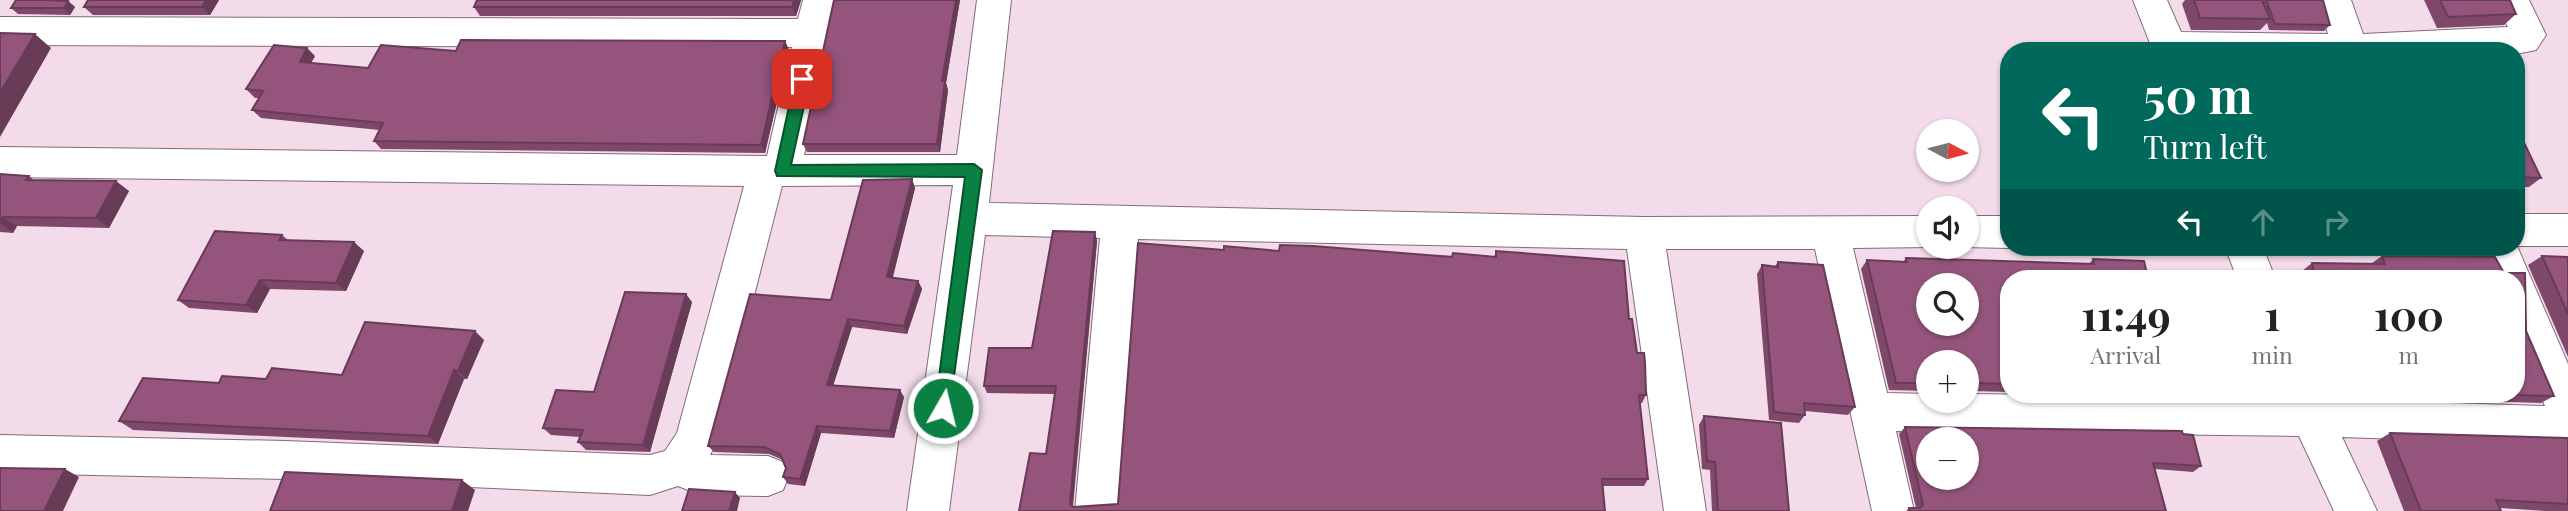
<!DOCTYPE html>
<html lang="en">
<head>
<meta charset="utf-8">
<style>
	:root { --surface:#fff; --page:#f2f2f2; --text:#222; --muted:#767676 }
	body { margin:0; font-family:"Playfair Display",serif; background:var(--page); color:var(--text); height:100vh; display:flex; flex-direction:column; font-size:26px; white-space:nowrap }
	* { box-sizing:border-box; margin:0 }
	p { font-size:23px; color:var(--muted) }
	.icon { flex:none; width:38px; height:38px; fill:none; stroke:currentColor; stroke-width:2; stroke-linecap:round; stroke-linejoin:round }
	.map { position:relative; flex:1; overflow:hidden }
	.details { position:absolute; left:2000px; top:270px; width:525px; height:133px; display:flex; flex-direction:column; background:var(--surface); border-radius:28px; box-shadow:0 2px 5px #0004 }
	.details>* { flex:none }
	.guide { position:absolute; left:2000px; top:42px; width:525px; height:214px; border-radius:28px; box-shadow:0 2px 5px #0004; background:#00695c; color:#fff; overflow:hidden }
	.needle { width:46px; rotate:97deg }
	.fabs { position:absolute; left:1916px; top:119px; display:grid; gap:14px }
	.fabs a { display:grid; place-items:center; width:63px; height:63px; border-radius:50%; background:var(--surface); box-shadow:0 2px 5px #0004; font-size:35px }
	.pin { position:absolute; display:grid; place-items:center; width:60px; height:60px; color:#fff; margin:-30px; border-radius:14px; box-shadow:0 4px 10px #0006 }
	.me { position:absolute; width:77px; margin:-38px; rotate:8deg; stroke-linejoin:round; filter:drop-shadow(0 0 5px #0008) }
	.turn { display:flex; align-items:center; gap:24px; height:147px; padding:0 28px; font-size:32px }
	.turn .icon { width:91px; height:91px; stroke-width:2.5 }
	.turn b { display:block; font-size:49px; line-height:60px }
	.lanes { display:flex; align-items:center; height:66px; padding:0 28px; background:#0003; justify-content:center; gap:35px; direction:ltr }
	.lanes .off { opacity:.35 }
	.eta { display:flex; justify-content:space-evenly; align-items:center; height:119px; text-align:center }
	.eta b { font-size:42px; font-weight:700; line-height:49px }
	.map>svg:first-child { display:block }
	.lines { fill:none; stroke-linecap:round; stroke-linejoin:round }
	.street-casing { stroke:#816c78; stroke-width:2 }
	.street { fill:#fff; fill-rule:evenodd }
	.wall { fill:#7f486b }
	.shaded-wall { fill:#683b57 }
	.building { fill:#94547c; stroke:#683b57; stroke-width:2; fill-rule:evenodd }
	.route { fill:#0b8043; stroke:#07532c; stroke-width:2 }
</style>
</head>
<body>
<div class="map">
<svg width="2568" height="511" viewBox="0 0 2568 511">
	<rect width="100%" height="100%" fill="#f3dbe9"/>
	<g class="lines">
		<defs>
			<g id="street">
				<polygon points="803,0 837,0 804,155 957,155 977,0 1011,0 989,203 1644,217 1928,216 1928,247 1932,247 1853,248 1887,393 1928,394 1928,401 1967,401 1967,394 2283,398 2285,394 2321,394 2324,399 2545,406 2516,338 2516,278 2492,278 2479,247 2516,247 2516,214 2568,214 2568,246 2517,246 2568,364 2568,445 2342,437 2377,511 2334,511 2299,436 1896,431 1914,511 1872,511 1815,249 1666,249 1706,511 1664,511 1627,249 1138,239 1117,511 1075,511 1100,238 985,235 949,511 907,511 953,185 782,186 717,441 710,455 768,456 783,462 789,476 783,490 768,496 701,495 678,486 650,495 285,479 0,473 0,435 285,441 650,455 665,451 677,433 744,186 0,177 0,147 767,156 792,47 0,45 0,17 798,19"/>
				<polygon points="2133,0 2167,0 2181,32 2328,34 2317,0 2351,0 2363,34 2508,27 2495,0 2529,0 2546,35 2536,50 2516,54 2516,51 2153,51"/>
				<polygon points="1967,216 2009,216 2009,247 2013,247 2009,248 1963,247 1967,247"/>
				<polygon points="2225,247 2263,247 2275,278 2237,278"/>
			</g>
		</defs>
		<use href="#street" class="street-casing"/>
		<use href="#street" class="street"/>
	</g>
	<g class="wall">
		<polygon points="219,0 210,15 93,15 84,7"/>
		<polygon points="801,0 796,16 480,16 474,7"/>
		<polygon points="834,0 960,0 946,83 948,90 940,152 807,152 803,144"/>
		<polygon points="2185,0 2323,0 2330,25 2324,31 2269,30 2267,23 2260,30 2191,30 2182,4"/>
		<polygon points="2424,0 2510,0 2516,14 2504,25 2437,28"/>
		<polygon points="68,1 75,7 70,15 18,14 11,8"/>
		<polygon points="785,41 789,50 765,153 381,149 374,141 379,130 261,118 252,110 259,98 255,98 246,89 315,56 311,63 368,68 456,51"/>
		<polygon points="2220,43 2272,51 2213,51"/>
		<polygon points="2516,126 2541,178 2529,187 2516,187"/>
		<polygon points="0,174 29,176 35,181 129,191 109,228 17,226 13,233 0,232"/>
		<polygon points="912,179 915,188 892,278 918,281 922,289 907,334 852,327 833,386 904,397 894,438 821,433 805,486 788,484 783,477 786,468 783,460 769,454 714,452 708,446 831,300"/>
		<polygon points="1095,232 1097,241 1073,507 1118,504 1224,250 1494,257 1496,251 1629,319 1646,395 1642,403 1639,403 1648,479 1644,486 1603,486 1019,511 1046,454 1055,394 987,393 984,386 1032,348"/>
		<polygon points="282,235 288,240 364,251 346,291 270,289 257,313 189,308 178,300"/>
		<polygon points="2382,256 2495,257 2504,273 2525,273 2526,331 2554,396 2541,403 2356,397 2355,394 2516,394 2516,278 2304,278 2302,271 2312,263 2372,263"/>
		<polygon points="2542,256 2568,257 2568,357 2528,265"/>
		<polygon points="1906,258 2089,264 2093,259 2144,261 2009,278 2009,392 1971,391 1967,396 1967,362 1928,362 1928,393 1928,391 1889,390 1861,269 1867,260 1903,262"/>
		<polygon points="1778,262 1855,407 1848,415 1805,411 1805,415 1799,423 1769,420 1757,274 1762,265 1775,266"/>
		<polygon points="692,302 650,452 586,450 578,442 580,437 551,435 543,428 594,392"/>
		<polygon points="484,340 467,379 464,379 438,444 133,430 119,421 219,383 342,375"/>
		<polygon points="1704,416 1789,511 1712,511 1710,470 1702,469 1699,425"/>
		<polygon points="1905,427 2183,434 2201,466 2193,472 2155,469 2166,511 1906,511 1909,508 1916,508 1899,434"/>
		<polygon points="2390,433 2568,438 2568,511 2545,511 2500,508 2501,511 2404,511 2377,441"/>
	</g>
	<g class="shaded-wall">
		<polygon points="206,0 219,0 210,15 202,7"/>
		<polygon points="794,0 801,0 796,16 792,7"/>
		<polygon points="956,0 960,0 946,83 948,90 940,152 937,144 942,81"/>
		<polygon points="68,1 75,7 70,15 64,8"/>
		<polygon points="35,34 51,48 0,137 0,93"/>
		<polygon points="785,41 789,50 765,153 761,145"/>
		<polygon points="307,48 315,56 307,70 300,62"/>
		<polygon points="912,179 915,188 891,285 887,277"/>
		<polygon points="116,181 129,191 109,228 96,218"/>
		<polygon points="3,217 17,226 13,233 0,223"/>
		<polygon points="1095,232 1097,241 1072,511 1070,504"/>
		<polygon points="354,242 364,251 346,291 336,283"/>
		<polygon points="260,280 270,289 257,313 246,305"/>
		<polygon points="918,281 922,289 907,334 904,326"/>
		<polygon points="686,294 692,302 650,452 643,445"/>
		<polygon points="848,319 852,327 831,392 827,385"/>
		<polygon points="475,331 484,340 467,379 458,371"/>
		<polygon points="454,370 464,379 438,444 428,436"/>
		<polygon points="900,390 904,397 894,438 890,431"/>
		<polygon points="817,426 821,433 805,486 800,479"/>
		<polygon points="65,469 79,477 63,511 44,511"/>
		<polygon points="462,480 475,490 468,511 452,511"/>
		<polygon points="735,492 740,498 737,511 729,511"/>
	</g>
	<g class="building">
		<polygon points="16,0 45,0 68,1 64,8 11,8"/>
		<polygon points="88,0 206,0 202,7 84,7"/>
		<polygon points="477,0 794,0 792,7 474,7"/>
		<polygon points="834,0 956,0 942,81 945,81 937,144 803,144"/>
		<polygon points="2194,0 2262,0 2270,19 2200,18"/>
		<polygon points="2266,0 2323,0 2330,25 2275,24"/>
		<polygon points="2440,0 2510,0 2516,14 2448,17"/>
		<polygon points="0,33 35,34 0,93"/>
		<polygon points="461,40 785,41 761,145 374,141 383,123 252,110 263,91 246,89 274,45 307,48 300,62 368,68 381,45 456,51"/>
		<polygon points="2220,43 2270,43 2272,51 2223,51"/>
		<polygon points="2516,126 2541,178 2516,177"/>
		<polygon points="0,174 29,176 26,180 116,181 96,218 3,217 0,221"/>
		<polygon points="912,179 887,277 918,281 904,326 848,319 827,385 900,390 890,431 817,426 800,479 783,477 786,468 780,454 764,447 708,446 750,294 831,300 863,180"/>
		<polygon points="215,231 282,235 279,240 354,242 336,283 260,280 246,305 178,300"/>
		<polygon points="1053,231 1095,232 1070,504 1073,507 1118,504 1138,243 1224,250 1224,246 1279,251 1280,245 1313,246 1452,257 1453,253 1496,257 1496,251 1624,261 1629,319 1632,319 1637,353 1644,353 1645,362 1646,395 1639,395 1648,479 1602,479 1605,511 1019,511 1030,453 1046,454 1056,386 984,386 989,348 1032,348"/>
		<polygon points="2382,256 2495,257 2504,273 2525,273 2526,331 2554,396 2479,394 2516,394 2516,278 2316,278 2312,263 2385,264"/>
		<polygon points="2542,256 2568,257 2568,314"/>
		<path d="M 1906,258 L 2094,264 L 2093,259 L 2144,261 L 2148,278 L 2009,278 L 2009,384 L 1975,383 L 1972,391 L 1967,391 L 1967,362 L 1928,362 L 1928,383 L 1896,383 L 1867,260 L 1907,262 ZM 1928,285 L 1967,285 L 1967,324 L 1928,324 Z"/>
		<polygon points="1778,262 1823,265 1855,407 1804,403 1805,415 1774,412 1762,265 1778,267"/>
		<polygon points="625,292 686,294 643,445 578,442 583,430 543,428 556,390 594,392"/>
		<polygon points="365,322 475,331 458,371 454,370 428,436 119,421 143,378 219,383 222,376 266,379 272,368 342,375"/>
		<polygon points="1704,416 1781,423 1789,511 1718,511 1715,462 1707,461"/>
		<path d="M 1905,427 L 2182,431 L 2183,434 L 2193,435 L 2201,466 L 2153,463 L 2166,511 L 1910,511 L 1909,508 L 1920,508 L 1923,505 ZM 1928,439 L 1967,439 L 1967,478 L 1928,478 Z"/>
		<polygon points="2390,433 2568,438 2568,504 2496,500 2501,511 2421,511"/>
		<polygon points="0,468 65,469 44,511 0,511"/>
		<polygon points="285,472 462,480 452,511 270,511"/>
		<polygon points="689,489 735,492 729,511 682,511"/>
	</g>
	<polygon class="route" points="802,73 810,79 791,165 974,164 982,170 949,413 943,416 935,408 965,177 777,176 775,171 795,79"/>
</svg>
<div class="fabs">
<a><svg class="needle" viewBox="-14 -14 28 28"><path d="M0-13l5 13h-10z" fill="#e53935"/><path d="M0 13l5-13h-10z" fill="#767676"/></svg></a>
<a><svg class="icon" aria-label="sound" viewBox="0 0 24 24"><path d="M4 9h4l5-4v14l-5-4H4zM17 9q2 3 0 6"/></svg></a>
<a><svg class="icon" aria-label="search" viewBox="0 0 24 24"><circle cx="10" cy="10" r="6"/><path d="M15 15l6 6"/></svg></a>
<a>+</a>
<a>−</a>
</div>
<div class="pin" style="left:802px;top:79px;background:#d93025"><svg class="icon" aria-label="arrive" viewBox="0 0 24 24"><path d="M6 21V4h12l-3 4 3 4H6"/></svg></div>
<svg class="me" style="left:943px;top:408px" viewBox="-20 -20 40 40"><circle r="17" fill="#0b8043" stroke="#fff" stroke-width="3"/><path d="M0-11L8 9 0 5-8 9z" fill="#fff"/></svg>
<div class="guide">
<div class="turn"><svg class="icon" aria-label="left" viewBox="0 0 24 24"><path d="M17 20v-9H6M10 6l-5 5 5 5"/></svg><div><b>50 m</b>Turn left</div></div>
<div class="lanes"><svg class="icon" aria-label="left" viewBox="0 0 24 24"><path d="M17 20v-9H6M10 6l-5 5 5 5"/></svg><svg class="icon off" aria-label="ahead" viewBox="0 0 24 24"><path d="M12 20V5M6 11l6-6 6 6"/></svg><svg class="icon off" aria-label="right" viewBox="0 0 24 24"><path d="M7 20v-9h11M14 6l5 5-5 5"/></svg></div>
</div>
<section class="details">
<div class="eta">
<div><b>11:49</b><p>Arrival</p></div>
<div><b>1</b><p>min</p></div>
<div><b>100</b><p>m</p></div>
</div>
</section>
</div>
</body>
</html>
